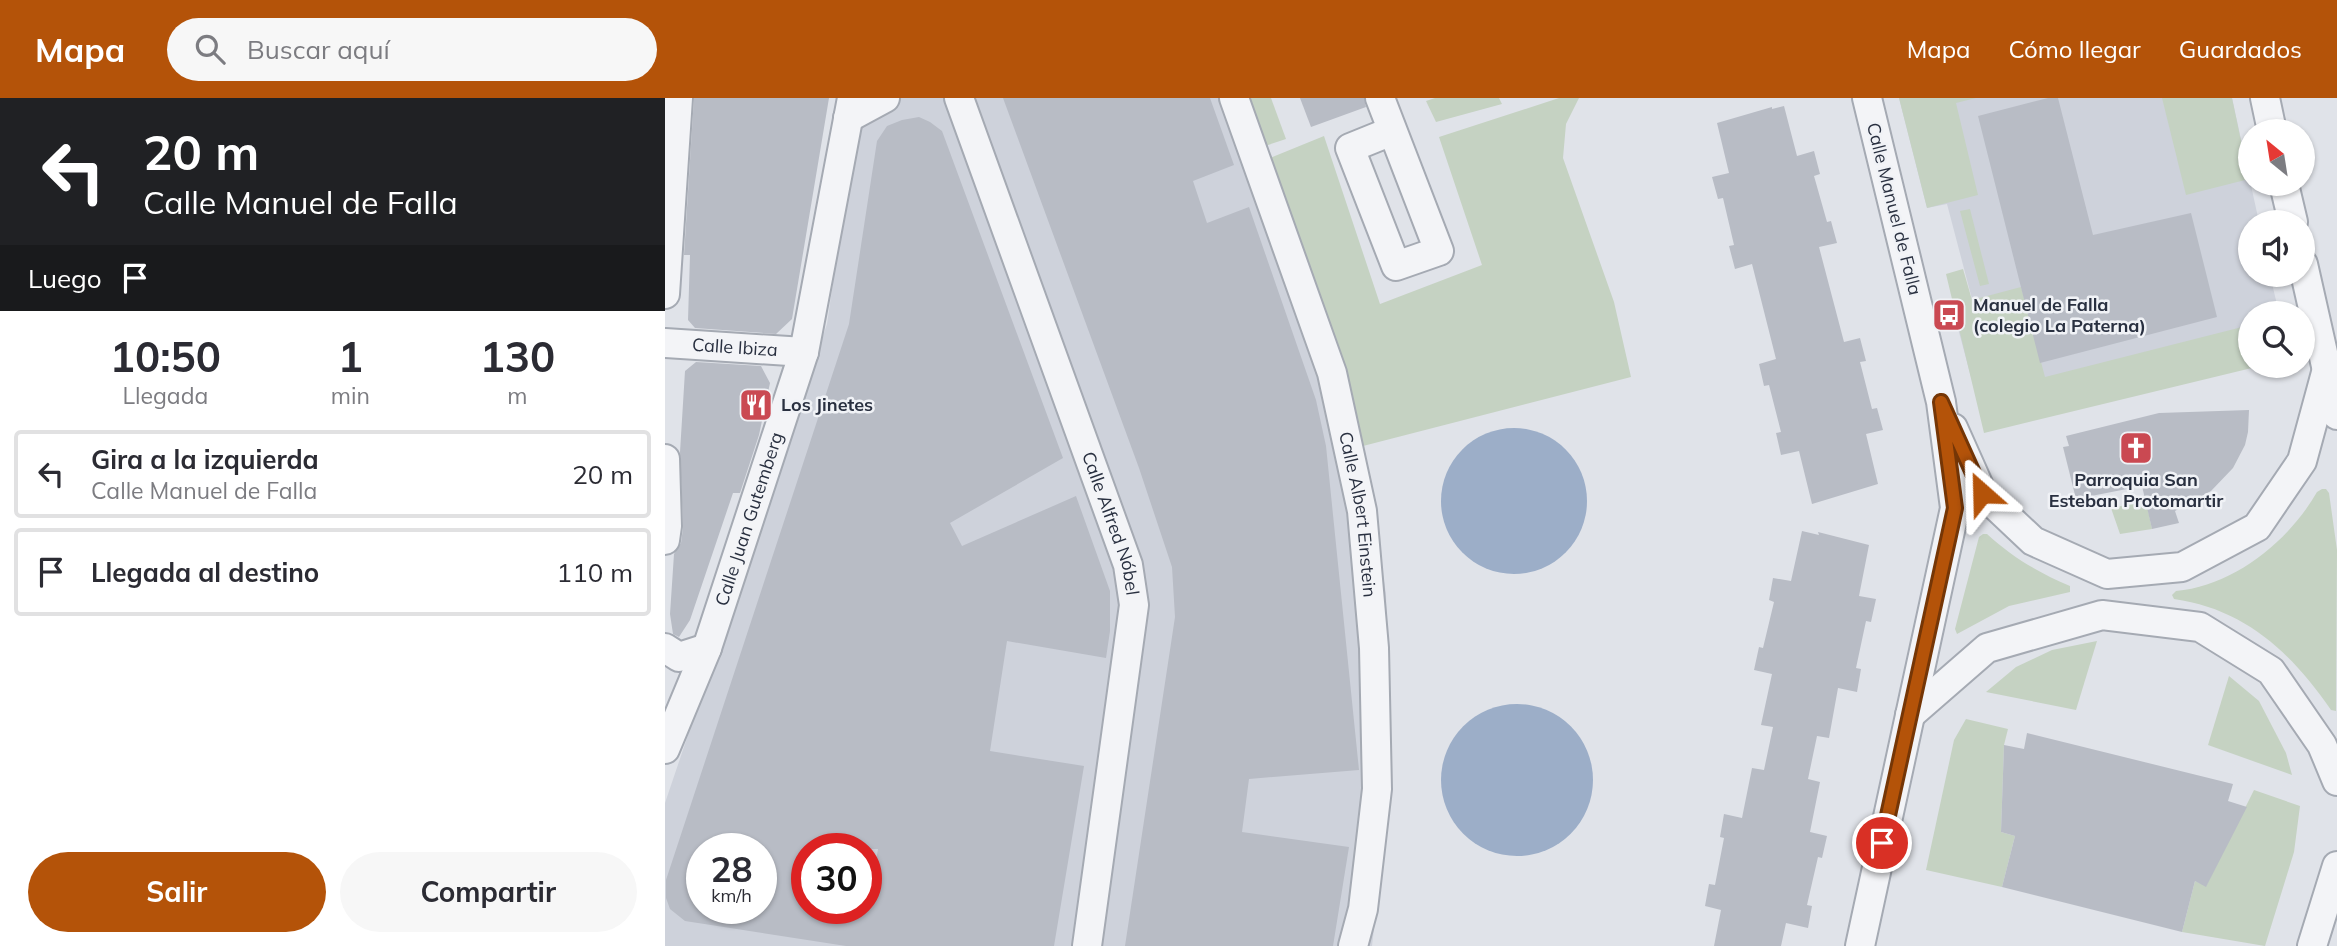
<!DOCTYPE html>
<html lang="es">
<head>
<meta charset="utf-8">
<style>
	:root { --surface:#fff; --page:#f7f7f7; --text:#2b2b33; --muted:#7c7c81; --line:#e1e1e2; --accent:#b45309 }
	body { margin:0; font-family:Mulish,sans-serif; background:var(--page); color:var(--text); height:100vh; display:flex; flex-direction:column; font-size:26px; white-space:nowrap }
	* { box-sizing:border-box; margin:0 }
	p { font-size:23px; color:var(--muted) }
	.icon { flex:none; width:38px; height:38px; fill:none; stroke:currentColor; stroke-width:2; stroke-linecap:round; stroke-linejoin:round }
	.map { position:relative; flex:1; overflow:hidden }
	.drawer { display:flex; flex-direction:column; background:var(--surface); width:665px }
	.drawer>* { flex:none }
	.guide { background:#202124; color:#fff; overflow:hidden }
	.needle { width:46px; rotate:330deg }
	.buttons { position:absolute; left:1573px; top:21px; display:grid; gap:14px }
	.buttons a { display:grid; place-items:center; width:77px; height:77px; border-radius:50%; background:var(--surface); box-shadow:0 2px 5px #0004; font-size:35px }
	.speed { position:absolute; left:21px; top:735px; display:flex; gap:14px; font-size:35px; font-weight:700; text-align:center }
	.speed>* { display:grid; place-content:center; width:91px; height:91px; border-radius:50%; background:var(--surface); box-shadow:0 2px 5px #0004; line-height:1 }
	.speed small { font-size:18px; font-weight:400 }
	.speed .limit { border:10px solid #d22; background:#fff; color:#111 }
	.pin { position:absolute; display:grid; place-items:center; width:60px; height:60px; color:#fff; margin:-30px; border:4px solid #fff; border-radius:50%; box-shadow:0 2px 7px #0007 }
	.me { position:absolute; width:77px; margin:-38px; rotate:335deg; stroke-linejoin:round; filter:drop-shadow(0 0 5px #0008) }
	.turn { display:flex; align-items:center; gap:24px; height:147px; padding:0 28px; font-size:32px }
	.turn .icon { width:91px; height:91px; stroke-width:2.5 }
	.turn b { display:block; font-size:49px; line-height:60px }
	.then { display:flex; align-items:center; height:66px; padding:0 28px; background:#0003; gap:14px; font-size:26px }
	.eta { display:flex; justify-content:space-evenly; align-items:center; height:119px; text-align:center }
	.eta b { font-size:42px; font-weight:700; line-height:49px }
	.cta { display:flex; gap:14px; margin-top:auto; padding:14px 28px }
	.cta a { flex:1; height:80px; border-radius:42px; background:var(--accent); color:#fff; font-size:28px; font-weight:700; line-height:80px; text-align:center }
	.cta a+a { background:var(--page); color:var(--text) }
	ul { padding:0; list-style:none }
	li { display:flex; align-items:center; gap:21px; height:88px; margin:0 14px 10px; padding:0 14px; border:4px solid var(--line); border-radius:7px }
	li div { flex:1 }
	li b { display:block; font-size:26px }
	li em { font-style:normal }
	header { display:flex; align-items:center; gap:42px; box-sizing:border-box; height:98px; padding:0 35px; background:var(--accent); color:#fff }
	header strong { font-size:33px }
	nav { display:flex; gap:38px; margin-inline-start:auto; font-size:24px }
	.search { width:490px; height:63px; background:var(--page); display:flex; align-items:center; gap:18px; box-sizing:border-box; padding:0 24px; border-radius:38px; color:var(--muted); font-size:26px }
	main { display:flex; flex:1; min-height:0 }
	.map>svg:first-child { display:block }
	.built { fill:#ced2db; fill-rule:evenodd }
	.green { fill:#c5d2c2 }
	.water { fill:#9caec8 }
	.building { fill:#b8bcc5; fill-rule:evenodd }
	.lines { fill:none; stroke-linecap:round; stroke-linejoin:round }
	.minor-casing { stroke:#a5aab3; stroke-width:32 }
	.minor { stroke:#f3f4f7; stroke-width:28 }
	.route-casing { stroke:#753606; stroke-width:18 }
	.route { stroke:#b45309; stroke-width:12 }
	.labels { text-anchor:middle; stroke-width:5; stroke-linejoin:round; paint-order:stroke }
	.street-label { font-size:18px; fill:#293040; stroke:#f0f2f6 }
	.poi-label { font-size:18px; font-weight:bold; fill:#293040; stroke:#f0f2f6; text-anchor:start }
</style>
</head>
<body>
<header>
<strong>Mapa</strong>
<div class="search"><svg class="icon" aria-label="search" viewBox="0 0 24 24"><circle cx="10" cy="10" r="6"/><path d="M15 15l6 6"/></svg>Buscar aquí</div>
<nav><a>Mapa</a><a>Cómo llegar</a><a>Guardados</a></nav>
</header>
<main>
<section class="drawer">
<div class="guide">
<div class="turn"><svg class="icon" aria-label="left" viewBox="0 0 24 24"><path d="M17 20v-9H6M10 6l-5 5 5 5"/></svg><div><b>20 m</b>Calle Manuel de Falla</div></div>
<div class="then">Luego<svg class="icon" aria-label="arrive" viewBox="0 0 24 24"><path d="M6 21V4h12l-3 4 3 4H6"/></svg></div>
</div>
<div class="eta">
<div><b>10:50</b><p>Llegada</p></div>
<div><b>1</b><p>min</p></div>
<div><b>130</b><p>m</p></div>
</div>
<ul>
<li><svg class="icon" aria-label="left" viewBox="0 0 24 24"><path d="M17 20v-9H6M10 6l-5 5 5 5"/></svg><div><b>Gira a la izquierda</b><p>Calle Manuel de Falla</p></div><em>20 m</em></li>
<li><svg class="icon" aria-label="arrive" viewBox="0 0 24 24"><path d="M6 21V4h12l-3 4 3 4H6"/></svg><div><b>Llegada al destino</b></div><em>110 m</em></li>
</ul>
<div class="cta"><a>Salir</a><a>Compartir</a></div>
</section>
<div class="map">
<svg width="1672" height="848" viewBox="0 0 1672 848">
	<rect width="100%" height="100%" fill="#e0e3e9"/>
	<g class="built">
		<path d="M 201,0 L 583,0 L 672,253 L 698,348 L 721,496 L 726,684 L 707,848 L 0,848 L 0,705 L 162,226 L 177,122 ZM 37,751 L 96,751 L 96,810 L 37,810 ZM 142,751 L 201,751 L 201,810 L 142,810 Z"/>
		<polygon points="1234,0 1567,0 1594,124 1586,124 1586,177 1605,177 1614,215 1586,215 1585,255 1317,320 1287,208 1307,201 1282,106 1262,110"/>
	</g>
	<g class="green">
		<polygon points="583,0 606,0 621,41 600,48"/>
		<polygon points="770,0 834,0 837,6 771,24 761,3"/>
		<polygon points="894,0 914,0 901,26 898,60 949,204 966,279 698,348 672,253 605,60 659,38 715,206 817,167 774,39"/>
		<polygon points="1234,0 1311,0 1291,5 1313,97 1262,110"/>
		<polygon points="1497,0 1567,0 1584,81 1521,97"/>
		<polygon points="1305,111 1324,186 1315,188 1295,113"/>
		<polygon points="1298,171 1307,202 1356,189 1380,279 1585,227 1586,268 1595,268 1319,335 1281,176"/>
		<path d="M 1657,391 L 1661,391 L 1664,395 L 1672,452 L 1671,613 L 1666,612 C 1627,555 1580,511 1509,501 L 1507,497 L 1511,493 C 1569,488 1624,443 1652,394 Z"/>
		<polygon points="1481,403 1487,431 1455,436 1446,410"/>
		<path d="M 1318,436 L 1322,436 C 1347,459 1374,475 1405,488 L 1405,494 L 1344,508 L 1292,536 L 1290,531 L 1314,439 Z"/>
		<polygon points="1432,543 1411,612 1321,594 1351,569 1387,552"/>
		<polygon points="1564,578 1594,603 1621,655 1627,677 1543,647"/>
		<polygon points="1301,621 1343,631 1339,647 1336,734 1350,738 1337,789 1261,772 1289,642"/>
		<polygon points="1589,692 1635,708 1629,754 1600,848 1517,834 1530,783 1541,788"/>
	</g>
	<g class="water">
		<circle cx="849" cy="403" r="73"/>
		<circle cx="852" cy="682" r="76"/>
	</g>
	<g class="building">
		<polygon points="29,0 164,0 127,221 111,236 30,230 23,222 25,157 19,157"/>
		<polygon points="338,0 545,0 569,67 528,83 542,125 584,109 651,302 661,348 694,672 584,681 577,734 684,749 668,848 460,848 510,519 507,469 474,370"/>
		<polygon points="635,0 699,0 701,9 646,29"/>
		<polygon points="1383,0 1393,0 1428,137 1526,115 1552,219 1375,265 1313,18"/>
		<polygon points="1119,8 1132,58 1149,53 1155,76 1149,78 1162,124 1166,123 1172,145 1154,149 1179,244 1195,240 1201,263 1195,264 1207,311 1212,310 1218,332 1201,336 1213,386 1147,406 1134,353 1116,357 1111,335 1116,334 1104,287 1099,288 1094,266 1111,261 1087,166 1070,171 1064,148 1069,147 1058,100 1053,101 1047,79 1064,75 1052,25 1107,9 1107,11"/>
		<path d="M 254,19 L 265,24 L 277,33 L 398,360 L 285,425 L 297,448 L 411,398 L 445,493 L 445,533 L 441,560 L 342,543 L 325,653 L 419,668 L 389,848 L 181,848 L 20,823 L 5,811 L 1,800 L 1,782 L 184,226 L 212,43 L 222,28 L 237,22 ZM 37,751 L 96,751 L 96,810 L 37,810 ZM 142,751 L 213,751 L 203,810 L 142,810 Z"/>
		<polygon points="31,264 96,268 105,285 94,337 75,395 68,395 25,522 14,539 8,536 5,516 9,456 16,445 18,430 15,354 20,273"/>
		<polygon points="1584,312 1583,334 1580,347 1568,370 1546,393 1510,413 1514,425 1487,431 1477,388 1411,401 1398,349 1404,348 1401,338 1494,315"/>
		<polygon points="1137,433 1154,437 1153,434 1204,447 1194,498 1211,501 1206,524 1201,523 1191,570 1196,571 1192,594 1173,590 1164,640 1152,638 1143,681 1155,684 1145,734 1162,738 1157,760 1153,759 1142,807 1147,808 1143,830 1121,825 1116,848 1049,848 1056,812 1040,808 1044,786 1050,787 1059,740 1055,739 1059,716 1077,720 1087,670 1099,672 1108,629 1096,627 1107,576 1089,572 1094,549 1098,550 1109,504 1104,502 1108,480 1126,483"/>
		<polygon points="1362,635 1568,686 1563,703 1582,709 1541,789 1530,783 1517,834 1337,789 1350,738 1336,734 1339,647 1359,651"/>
	</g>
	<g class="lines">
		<defs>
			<g id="minor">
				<path id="s1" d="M 294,0 L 463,467 L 469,507 L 422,848"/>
				<path id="s2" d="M 569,0 L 667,275 L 697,413 L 709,550 L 712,691 L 698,811 L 688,848"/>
				<polyline points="715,0 774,153 731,168 685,50 727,33"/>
				<polyline points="1600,0 1607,33"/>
				<polyline points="183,20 220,0"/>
				<polyline points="1619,86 1628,124"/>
				<polyline points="1638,166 1672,317"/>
				<polyline points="0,196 13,0"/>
				<path id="s3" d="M 0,245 L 139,254"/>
				<polyline points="1288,330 1317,395 1368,443 1442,476 1517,469 1592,429 1637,363 1662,271"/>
				<polyline points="0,361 2,428 0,442"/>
				<polyline points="0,550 14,559 42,550"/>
				<polyline points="1245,617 1322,550 1437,517 1535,529 1606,573 1657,647 1672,683"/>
				<path id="s4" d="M 0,651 L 42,550 L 139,254 L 187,0"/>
				<polyline points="1195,848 1290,410 1276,304 1202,0"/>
				<polyline points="1647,848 1672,768"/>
			</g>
		</defs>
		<use href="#minor" class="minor-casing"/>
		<use href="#minor" class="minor"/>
	</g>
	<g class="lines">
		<defs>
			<polyline id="route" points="1217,745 1290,410 1276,304 1317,395"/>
		</defs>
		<use href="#route" class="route-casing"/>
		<use href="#route" class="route"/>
	</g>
	<defs>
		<symbol id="bus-square" viewBox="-11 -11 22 22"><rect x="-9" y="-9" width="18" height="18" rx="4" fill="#ca4952" stroke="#f0f2f6"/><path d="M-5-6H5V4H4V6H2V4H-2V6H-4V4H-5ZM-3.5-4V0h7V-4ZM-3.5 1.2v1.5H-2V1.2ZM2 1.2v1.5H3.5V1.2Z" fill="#fff"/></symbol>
		<symbol id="restaurant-square" viewBox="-11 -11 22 22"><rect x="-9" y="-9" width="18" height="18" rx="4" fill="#ca4952" stroke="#f0f2f6"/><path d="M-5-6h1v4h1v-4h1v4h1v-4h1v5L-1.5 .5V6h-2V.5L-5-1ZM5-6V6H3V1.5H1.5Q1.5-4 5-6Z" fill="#fff"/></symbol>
		<symbol id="church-square" viewBox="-11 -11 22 22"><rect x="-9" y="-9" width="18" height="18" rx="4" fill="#ca4952" stroke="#f0f2f6"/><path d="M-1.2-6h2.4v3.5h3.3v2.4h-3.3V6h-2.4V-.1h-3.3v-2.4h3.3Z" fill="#fff"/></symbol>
	</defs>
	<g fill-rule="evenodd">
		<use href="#bus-square" x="1265" y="198" width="38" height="38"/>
		<use href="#restaurant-square" x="72" y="288" width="38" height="38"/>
		<use href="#church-square" x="1452" y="331" width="38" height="38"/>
	</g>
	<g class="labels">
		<g class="street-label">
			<text transform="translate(1229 111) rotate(76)" y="6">Calle Manuel de Falla</text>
			<text dy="6" stroke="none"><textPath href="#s3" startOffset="70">Calle Ibiza</textPath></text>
			<text dy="6" stroke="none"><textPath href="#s2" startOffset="436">Calle Albert Einstein</textPath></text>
			<text dy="6" stroke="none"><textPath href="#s4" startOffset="245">Calle Juan Gutemberg</textPath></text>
			<text dy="6" stroke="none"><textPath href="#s1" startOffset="452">Calle Alfred Nóbel</textPath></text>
		</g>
		<g class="poi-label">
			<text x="1308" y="213">Manuel de Falla<tspan x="1308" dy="21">(colegio La Paterna)</tspan></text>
			<text x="116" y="313">Los Jinetes</text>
			<text x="1471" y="388" text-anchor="middle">Parroquia San<tspan x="1471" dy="21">Esteban Protomartir</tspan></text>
		</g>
	</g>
</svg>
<div class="buttons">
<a><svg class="needle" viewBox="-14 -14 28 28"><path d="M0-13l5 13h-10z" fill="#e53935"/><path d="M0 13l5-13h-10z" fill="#7c7c81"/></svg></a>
<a><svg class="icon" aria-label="sound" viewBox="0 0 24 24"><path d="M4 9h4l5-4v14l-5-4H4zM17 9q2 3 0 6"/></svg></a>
<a><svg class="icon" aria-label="search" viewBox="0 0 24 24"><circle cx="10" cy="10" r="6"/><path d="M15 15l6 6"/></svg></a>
</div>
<div class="speed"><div>28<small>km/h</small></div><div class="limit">30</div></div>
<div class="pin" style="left:1217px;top:745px;background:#d93025"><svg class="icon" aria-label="arrive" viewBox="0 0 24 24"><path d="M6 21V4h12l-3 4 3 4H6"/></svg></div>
<svg class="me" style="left:1317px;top:395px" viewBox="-20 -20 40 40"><path d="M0-17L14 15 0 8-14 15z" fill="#b45309" stroke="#fff" stroke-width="4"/></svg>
</div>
</main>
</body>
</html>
